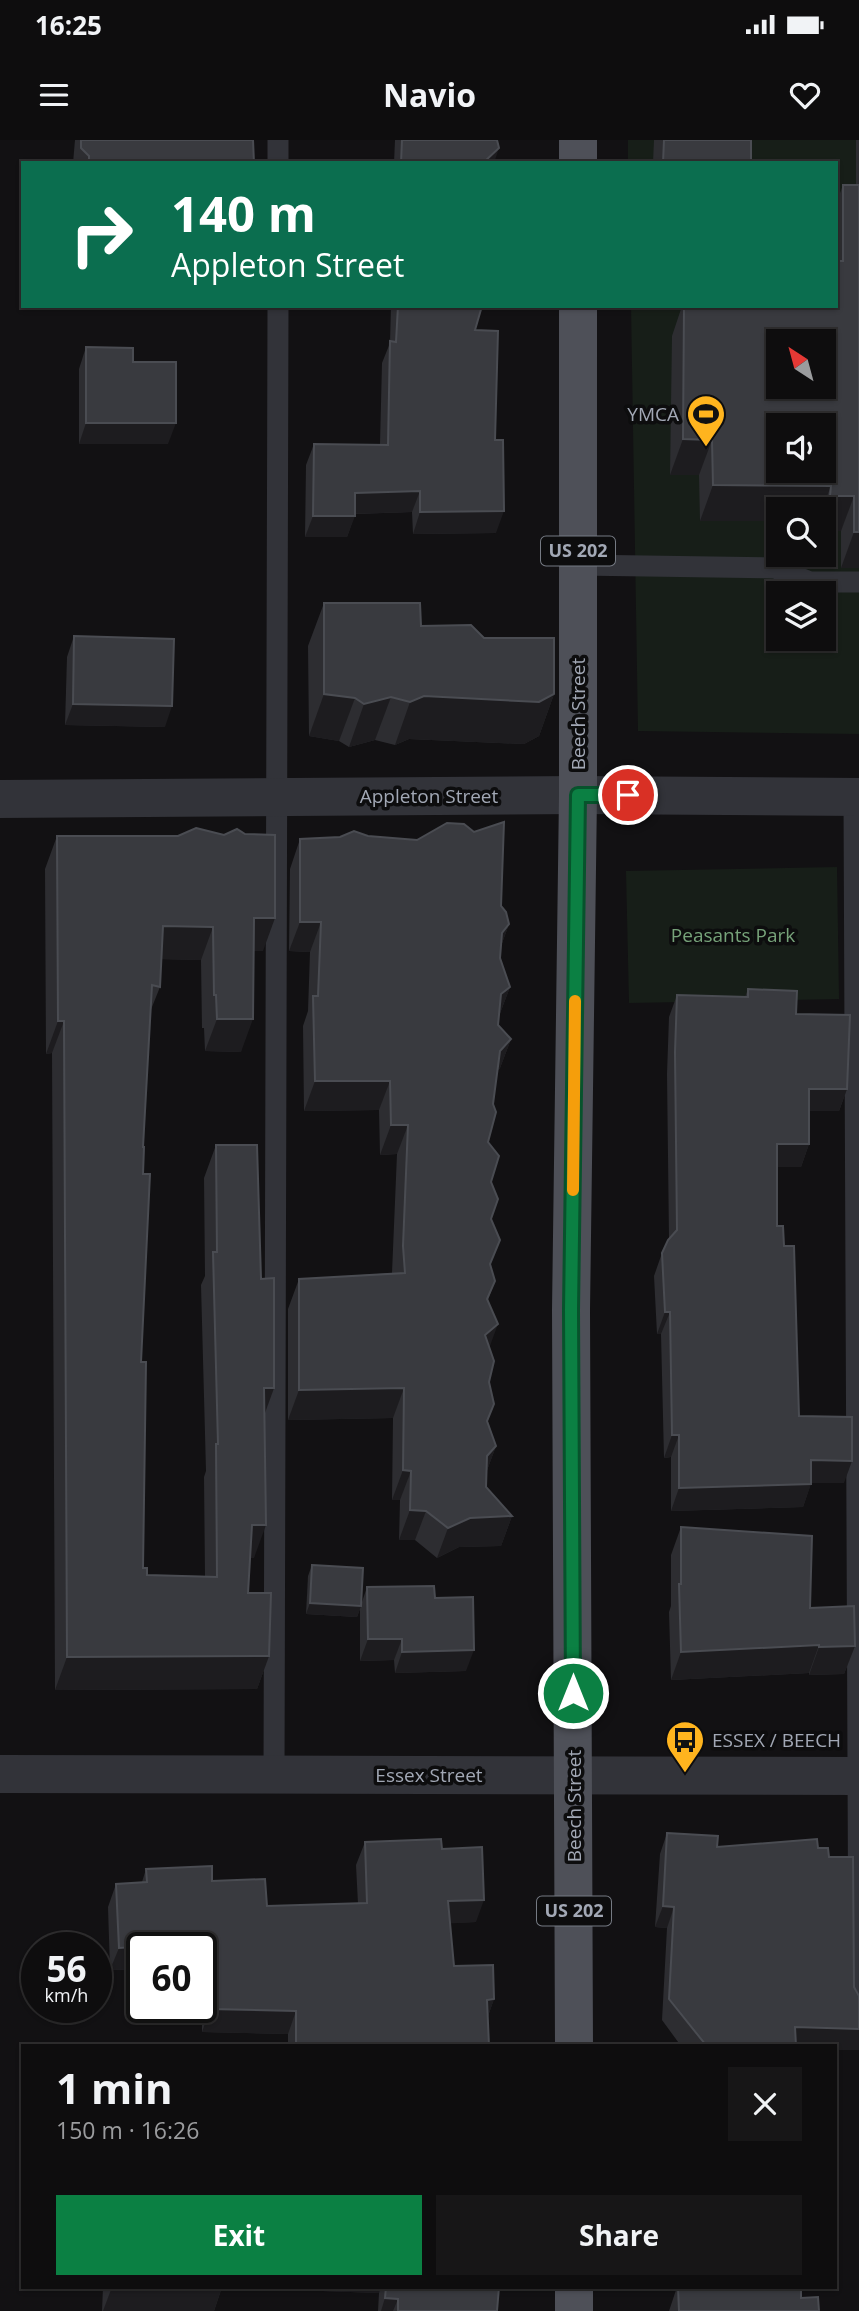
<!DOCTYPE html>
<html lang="en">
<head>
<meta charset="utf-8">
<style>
	:root { --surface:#0e0d0e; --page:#171617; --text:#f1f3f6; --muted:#9b9c9e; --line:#2e2d2e; --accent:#0b8043 }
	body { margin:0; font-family:"Open Sans",sans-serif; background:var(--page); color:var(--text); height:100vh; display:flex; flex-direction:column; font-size:26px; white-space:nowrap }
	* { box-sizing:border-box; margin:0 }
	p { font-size:23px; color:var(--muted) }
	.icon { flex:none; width:38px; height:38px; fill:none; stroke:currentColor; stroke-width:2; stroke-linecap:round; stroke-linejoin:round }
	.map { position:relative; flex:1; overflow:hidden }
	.panel { position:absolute; left:21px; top:1904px; width:816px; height:245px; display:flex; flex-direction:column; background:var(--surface); border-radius:0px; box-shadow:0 2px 5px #0004,0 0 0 2px var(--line) }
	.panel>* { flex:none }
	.top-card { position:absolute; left:21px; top:21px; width:817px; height:147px; border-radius:0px; box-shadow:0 2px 5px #0004,0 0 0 2px var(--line); background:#0b6e4f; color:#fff; overflow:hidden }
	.needle { width:46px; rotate:324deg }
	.tools { position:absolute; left:766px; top:189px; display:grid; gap:14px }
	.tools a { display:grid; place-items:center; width:70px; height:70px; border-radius:0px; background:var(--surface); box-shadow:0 2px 5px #0004,0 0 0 2px var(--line); font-size:35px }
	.speed { position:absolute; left:21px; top:1792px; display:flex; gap:14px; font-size:35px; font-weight:700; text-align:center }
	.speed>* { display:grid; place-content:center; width:91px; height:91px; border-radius:50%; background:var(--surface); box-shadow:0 2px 5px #0004,0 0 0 2px var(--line); line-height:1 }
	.speed small { font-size:18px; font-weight:400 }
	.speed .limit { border:4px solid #111; border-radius:10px; background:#fff; color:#111 }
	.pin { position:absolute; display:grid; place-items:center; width:60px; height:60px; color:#fff; margin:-30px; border:4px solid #fff; border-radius:50%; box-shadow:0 2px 7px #0007 }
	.me { position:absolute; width:77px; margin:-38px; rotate:0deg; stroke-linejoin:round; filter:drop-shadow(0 0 5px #0008) }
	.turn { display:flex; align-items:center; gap:24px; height:147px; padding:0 35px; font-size:32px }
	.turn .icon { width:91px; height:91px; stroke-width:2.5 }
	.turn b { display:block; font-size:49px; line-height:60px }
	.round { display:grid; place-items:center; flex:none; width:74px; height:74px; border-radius:0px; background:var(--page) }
	.head { display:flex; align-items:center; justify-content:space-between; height:119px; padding:0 35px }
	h1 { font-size:42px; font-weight:700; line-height:52px }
	.primary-button { display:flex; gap:14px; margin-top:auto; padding:14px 35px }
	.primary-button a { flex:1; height:80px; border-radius:0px; background:var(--accent); color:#fff; font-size:28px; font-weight:700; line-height:80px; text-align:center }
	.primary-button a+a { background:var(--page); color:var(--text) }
	.status { display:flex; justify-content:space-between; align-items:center; height:49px; padding:0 35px; background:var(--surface); direction:ltr }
	.status svg { height:19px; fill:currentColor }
	header { display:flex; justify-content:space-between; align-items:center; height:91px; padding:0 35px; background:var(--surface); font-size:32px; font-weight:700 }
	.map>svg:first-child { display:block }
	.green { fill:#171e18; fill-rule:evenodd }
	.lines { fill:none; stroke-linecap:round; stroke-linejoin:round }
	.service { stroke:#323339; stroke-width:21 }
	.minor { stroke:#323339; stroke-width:38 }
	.tertiary { stroke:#323339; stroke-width:38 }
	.primary { stroke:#4e5058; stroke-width:38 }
	.wall { fill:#2d2d31 }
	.shaded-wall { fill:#1d1c1f }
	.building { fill:#393a3f; stroke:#4a4c52; stroke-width:2; fill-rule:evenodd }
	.route-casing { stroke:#07532c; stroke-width:18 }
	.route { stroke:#0b8043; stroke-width:12 }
	.slow { stroke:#f59e0b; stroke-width:12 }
	.labels { text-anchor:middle; stroke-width:7; stroke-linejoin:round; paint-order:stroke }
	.shield { fill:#0d0d0e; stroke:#757a83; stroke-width:2 }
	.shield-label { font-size:18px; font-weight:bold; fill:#a2a8b5 }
	.poi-label { font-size:19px; fill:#a2a8b5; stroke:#0d0d0e; text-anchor:end }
	.street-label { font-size:19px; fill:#a2a8b5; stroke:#0d0d0e }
	.park-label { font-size:19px; fill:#76a279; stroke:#0d0d0e }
</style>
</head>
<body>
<div class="status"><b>16:25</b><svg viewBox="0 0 49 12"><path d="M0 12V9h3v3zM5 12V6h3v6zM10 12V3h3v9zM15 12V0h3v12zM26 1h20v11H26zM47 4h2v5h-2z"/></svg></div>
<header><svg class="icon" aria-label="menu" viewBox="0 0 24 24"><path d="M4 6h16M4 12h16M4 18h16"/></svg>Navio<svg class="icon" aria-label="heart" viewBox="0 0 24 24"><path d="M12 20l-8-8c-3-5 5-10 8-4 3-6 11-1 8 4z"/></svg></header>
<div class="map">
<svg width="859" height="2171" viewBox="0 0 859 2171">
	<rect width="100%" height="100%" fill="#121113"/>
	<g class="green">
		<path d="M 628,0 L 859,0 L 859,594 L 638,591 L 631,166 L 836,166 L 836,23 L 628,23 ZM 779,201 L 824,201 L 824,247 L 779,247 ZM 779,285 L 824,285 L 824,331 L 779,331 ZM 779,369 L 824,369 L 824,415 L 779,415 ZM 779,453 L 824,453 L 824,499 L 779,499 Z"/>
		<polygon points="837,727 839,859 629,863 626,731"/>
	</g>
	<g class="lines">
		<g class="service">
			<polyline points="278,23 278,0"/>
			<polyline points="578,425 775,428 810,442 859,442"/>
			<polyline points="854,657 859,1868"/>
			<polyline points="274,1635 278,166"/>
		</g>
		<polyline class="minor" points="0,1634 859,1636"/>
		<polyline class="tertiary" points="0,659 578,655 859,657"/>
		<g class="primary">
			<polyline points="578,23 578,0"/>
			<polyline points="574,1906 571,1170 578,655 578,166"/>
			<polyline points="574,2171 574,2147"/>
		</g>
	</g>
	<g class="wall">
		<polygon points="75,0 253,0 254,23 73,23"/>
		<polygon points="395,0 497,0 494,23 394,23"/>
		<polygon points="654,0 751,0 751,23 653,23"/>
		<polygon points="856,0 859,0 859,428 841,428 841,391 824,391 824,369 779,369 779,381 700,381 699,335 670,335 672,196 682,166 836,166 836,64 843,45 856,45"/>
		<polygon points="391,166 482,166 475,190 495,300 496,393 413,394 412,372 355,374 347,397 305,397 306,325 314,304 380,304 382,223 390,203"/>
		<polygon points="86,207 133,222 168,304 79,304 79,229"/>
		<polygon points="324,463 421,486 484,498 554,554 539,596 524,604 409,599 395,605 375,600 349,607 339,601 309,596 308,506"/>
		<polygon points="74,496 165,587 65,585 67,517"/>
		<polygon points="57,696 263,811 254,811 241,912 205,911 204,888 202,888 201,820 161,819 160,847 150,872 143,1007 141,1222 143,1428 147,1435 205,1436 204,1337 206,1331 201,1145 205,1136 204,1038 216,1005 261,1139 274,1248 265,1273 254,1418 250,1418 248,1453 269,1516 257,1549 55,1550 52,913 46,914 45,729"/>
		<polygon points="300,699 501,766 509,784 501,806 500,818 510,847 499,876 498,885 511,899 500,928 497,931 488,1002 491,1042 490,1125 495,1141 488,1160 489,1242 488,1282 496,1306 486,1333 486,1347 512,1376 501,1406 459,1407 437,1418 415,1400 399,1400 400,1360 392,1360 393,1278 288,1280 288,1169 299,1139 392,1133 397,1014 380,1015 379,970 304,971 303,886 308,871 310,812 289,811 290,729"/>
		<polygon points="748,849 796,874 847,949 839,971 809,971 809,1004 801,1027 777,1027 777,1086 784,1106 799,1276 844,1343 811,1343 803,1367 671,1371 671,1317 664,1318 661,1194 657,1194 654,1136 662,1113 669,1099 667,934 669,877 677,855 745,857"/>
		<polygon points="681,1387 810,1468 855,1506 844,1534 809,1535 809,1533 671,1540 669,1472 671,1466 671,1415"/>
		<polygon points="312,1425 361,1466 357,1477 306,1474 308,1436"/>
		<polygon points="367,1447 435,1458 466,1531 395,1533 394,1520 360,1521 360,1468"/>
		<polygon points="667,1693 717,1707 818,1708 829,1717 854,1847 859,1856 859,1910 835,1910 835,1906 681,1906 662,1880 667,1788 655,1787 660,1714"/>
		<polygon points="365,1702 442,1709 476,1782 450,1783 454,1826 494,1859 488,1876 489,1906 288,1906 288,1894 202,1892 202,1843 201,1843 201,1808 142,1808 142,1829 110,1830 108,1767 116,1744 142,1742 146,1729 212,1741 267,1766 358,1764 356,1725"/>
		<polygon points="103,2147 222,2147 214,2171 102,2171"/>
		<polygon points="293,2147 499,2147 497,2171 378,2171 379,2153 293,2150"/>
		<polygon points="677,2147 801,2147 801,2158 819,2171 669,2171"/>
	</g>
	<g class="shaded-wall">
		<polygon points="499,8 494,23 483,23"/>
		<polygon points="86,283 176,283 168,304 79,304"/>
		<polygon points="683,299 712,300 699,335 670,335"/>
		<polygon points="713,345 831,346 822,369 779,369 779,381 700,381"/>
		<polygon points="420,351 412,372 348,374 355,353"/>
		<polygon points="830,356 854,356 841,391 824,391 824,371"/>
		<polygon points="504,371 496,393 413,394 420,372"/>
		<polygon points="313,376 355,376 347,397 305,397"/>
		<polygon points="854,392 859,392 859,428 841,428"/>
		<polygon points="324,554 355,558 339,601 309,596"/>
		<polygon points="554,554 539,596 524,604 409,599 395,605 410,562 424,556"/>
		<polygon points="391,557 375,600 349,607 364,564"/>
		<polygon points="73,564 172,566 165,587 65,585"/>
		<polygon points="254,778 275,778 263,811 242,811"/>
		<polygon points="300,782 321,782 310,812 289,811"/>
		<polygon points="509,784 498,814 502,793"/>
		<polygon points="163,786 213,787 201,820 151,819"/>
		<polygon points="510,847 499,876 501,854"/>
		<polygon points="217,879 253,879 241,912 205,911"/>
		<polygon points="58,881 64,881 52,913 46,914"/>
		<polygon points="511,899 500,928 489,940 500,911"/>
		<polygon points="315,941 390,941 379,970 304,971"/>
		<polygon points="809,949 847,949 839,971 801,971"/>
		<polygon points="391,985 408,985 397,1014 380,1015"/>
		<polygon points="777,1004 809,1004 801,1027 769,1027"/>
		<polygon points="665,1172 670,1172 661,1194 657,1194"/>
		<polygon points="498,1184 487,1214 485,1195"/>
		<polygon points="264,1248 274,1248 262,1281"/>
		<polygon points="404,1248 393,1278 288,1280 299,1250"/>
		<polygon points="672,1295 679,1295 671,1317 664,1318"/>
		<polygon points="496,1306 485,1336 487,1316"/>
		<polygon points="811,1320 852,1321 844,1343 803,1343"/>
		<polygon points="403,1330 411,1331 400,1360 392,1360"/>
		<polygon points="811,1344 803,1367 671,1371 679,1348"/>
		<polygon points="410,1370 426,1371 415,1400 399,1400"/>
		<polygon points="512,1376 501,1406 459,1407 437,1418 448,1388 470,1378"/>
		<polygon points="252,1385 266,1385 254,1418 241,1418"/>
		<polygon points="310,1463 361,1466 357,1477 306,1474"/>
		<polygon points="368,1499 402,1499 394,1520 360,1521"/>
		<polygon points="819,1505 809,1533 671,1540 681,1512"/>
		<polygon points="855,1506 844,1534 809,1535 819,1507"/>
		<polygon points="474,1510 466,1531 395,1533 402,1512"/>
		<polygon points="269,1516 257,1549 55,1550 67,1517"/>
		<polygon points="484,1760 476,1782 440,1784 448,1761"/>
		<polygon points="663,1766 674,1767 667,1788 655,1787"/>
		<polygon points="152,1806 151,1808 142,1808 142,1829 110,1830 119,1808"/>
		<polygon points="211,1820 202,1843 201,1843 201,1821"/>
		<polygon points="494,1859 486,1882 487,1860"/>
		<polygon points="210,1869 296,1871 288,1894 202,1892"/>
		<polygon points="795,1887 859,1889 859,1910 835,1910 835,1906 788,1906"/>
		<polygon points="112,2147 222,2147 214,2171 103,2171"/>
		<polygon points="294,2147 381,2147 379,2153 293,2150"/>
		<polygon points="385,2158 398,2159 393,2171 381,2171"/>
	</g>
	<g class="building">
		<polygon points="81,0 253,0 254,23 89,23 89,16 81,8"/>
		<polygon points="402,0 497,0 499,8 483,23 401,23"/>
		<polygon points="664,0 751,0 751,23 663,23"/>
		<path d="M 843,45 L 859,45 L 859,392 L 854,392 L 854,356 L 830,356 L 831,346 L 713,345 L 712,300 L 683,299 L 684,166 L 836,166 L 836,121 L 843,121 ZM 779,201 L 824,201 L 824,247 L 779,247 ZM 779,285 L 824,285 L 824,331 L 779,331 Z"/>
		<polygon points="398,166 482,166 475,190 498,191 495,300 503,300 504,371 420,372 420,351 355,353 355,376 313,376 314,304 388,305 390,201 396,202"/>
		<polygon points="86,207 133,208 133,222 176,222 176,283 86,283"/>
		<polygon points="324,463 420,463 421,486 471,485 484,498 554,498 554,554 539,562 424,556 410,562 391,557 364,564 355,558 324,554"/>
		<polygon points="74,496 174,499 172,566 73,564"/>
		<polygon points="504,682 501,766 506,772 509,784 502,793 500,818 510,847 501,854 498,885 511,899 500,911 493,964 496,972 488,1002 499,1016 491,1042 498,1059 491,1079 500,1100 490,1124 495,1141 487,1159 498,1184 485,1195 494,1221 489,1242 494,1264 487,1281 496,1306 487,1316 486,1347 512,1376 470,1378 448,1388 426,1371 410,1370 411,1331 403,1330 404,1248 299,1250 299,1139 405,1133 403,1106 408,985 391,985 390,941 315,941 313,856 318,856 321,782 300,782 300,699 340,697 354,691 368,696 417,700 447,683 464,684 474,692"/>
		<polygon points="196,688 224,695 237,689 245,694 275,695 275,778 254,778 253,879 217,879 216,855 214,855 213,787 163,786 160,847 152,845 143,1007 144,1007 143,1034 150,1034 141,1222 146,1222 143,1428 147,1428 147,1435 217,1437 216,1304 218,1304 213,1112 217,1112 216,1005 257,1005 261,1139 274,1138 274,1248 264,1248 266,1385 252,1385 248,1453 271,1453 269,1516 67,1517 64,881 58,881 57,696 178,696"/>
		<polygon points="748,849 797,851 796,874 850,875 847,949 809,949 809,1004 777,1004 777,1086 783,1086 784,1106 794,1106 799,1276 852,1277 852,1321 811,1320 811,1344 679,1348 679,1295 672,1295 670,1172 665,1172 662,1113 668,1100 677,1090 675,912 677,855 748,857"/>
		<polygon points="681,1387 812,1396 810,1468 854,1466 855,1506 819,1507 819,1505 681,1512 679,1444 681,1444"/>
		<polygon points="312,1425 363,1428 361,1466 310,1463"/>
		<polygon points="434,1446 435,1458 473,1457 474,1510 402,1512 402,1499 368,1499 367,1447"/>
		<polygon points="667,1693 718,1696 717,1707 817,1699 818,1708 828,1708 829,1717 853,1717 854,1847 859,1856 859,1889 795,1887 796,1906 678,1906 705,1904 669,1859 674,1767 663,1766"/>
		<polygon points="441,1699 442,1709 482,1707 484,1760 448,1761 454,1826 493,1825 494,1859 487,1860 489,1906 296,1906 296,1871 210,1869 211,1820 201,1821 201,1808 152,1808 152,1806 119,1808 116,1744 147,1742 146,1729 212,1726 212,1741 265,1739 267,1766 367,1763 365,1702"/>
		<polygon points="386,2147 499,2147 497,2171 398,2171 398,2159 385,2158"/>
		<polygon points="678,2147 801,2147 801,2158 818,2157 819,2171 679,2171"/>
	</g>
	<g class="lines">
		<defs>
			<polyline id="route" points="573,1553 571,1170 578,655 628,655"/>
		</defs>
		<use href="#route" class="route-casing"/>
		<use href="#route" class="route"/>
		<polyline class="slow" points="573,1050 575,861"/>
	</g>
	<defs>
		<symbol id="stadium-pin" viewBox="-11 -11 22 30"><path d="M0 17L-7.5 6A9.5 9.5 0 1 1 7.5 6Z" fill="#ffb41e" stroke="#0d0d0e"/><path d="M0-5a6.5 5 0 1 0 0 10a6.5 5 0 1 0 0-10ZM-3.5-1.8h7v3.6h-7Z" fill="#111"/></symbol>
		<symbol id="bus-pin" viewBox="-11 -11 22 30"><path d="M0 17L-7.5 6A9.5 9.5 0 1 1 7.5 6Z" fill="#ffb41e" stroke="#0d0d0e"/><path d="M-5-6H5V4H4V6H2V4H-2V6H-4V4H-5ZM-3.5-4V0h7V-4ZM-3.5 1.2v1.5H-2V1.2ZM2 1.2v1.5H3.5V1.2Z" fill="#111"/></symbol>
	</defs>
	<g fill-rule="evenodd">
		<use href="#stadium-pin" x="684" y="252" width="44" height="60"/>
		<use href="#bus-pin" x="663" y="1578" width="44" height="60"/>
	</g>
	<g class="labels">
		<g class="shield">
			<rect x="541" y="396.5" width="74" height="29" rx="5"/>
			<rect x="537" y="1756.5" width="74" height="29" rx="5"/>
		</g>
		<g class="shield-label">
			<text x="578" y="417">US 202</text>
			<text x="574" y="1777">US 202</text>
		</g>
		<g class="poi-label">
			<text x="679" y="281">YMCA</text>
			<text x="712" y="1607" text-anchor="start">ESSEX / BEECH</text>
		</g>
		<g class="street-label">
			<text transform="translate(578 574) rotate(-90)" y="7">Beech Street</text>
			<text x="429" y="663">Appleton Street</text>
			<text x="429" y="1642">Essex Street</text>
			<text transform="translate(574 1666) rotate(-90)" y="7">Beech Street</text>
		</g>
		<g class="park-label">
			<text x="733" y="802">Peasants Park</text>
		</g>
	</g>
</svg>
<div class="tools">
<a><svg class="needle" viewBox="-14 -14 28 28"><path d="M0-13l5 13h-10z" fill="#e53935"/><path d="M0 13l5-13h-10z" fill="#9b9c9e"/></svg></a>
<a><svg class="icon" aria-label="sound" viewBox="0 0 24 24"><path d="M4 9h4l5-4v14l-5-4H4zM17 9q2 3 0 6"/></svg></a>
<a><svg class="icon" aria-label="search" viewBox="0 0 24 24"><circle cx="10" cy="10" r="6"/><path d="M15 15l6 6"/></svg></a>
<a><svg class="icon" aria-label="layers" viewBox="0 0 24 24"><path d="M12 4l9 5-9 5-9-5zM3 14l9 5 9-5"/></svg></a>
</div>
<div class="speed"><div>56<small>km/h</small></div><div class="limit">60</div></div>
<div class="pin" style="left:628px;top:655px;background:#d93025"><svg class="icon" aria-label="arrive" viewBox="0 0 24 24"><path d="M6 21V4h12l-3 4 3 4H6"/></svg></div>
<svg class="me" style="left:573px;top:1553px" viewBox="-20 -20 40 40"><circle r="17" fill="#0b8043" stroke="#fff" stroke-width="3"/><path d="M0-11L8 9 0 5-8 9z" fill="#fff"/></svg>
<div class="top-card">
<div class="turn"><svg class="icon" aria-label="right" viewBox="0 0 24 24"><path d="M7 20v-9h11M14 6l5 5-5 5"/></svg><div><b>140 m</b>Appleton Street</div></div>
</div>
<section class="panel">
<div class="head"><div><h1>1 min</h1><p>150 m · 16:26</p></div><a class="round"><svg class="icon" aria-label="close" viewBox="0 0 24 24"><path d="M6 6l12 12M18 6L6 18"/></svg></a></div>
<div class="primary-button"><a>Exit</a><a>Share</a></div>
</section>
</div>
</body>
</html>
